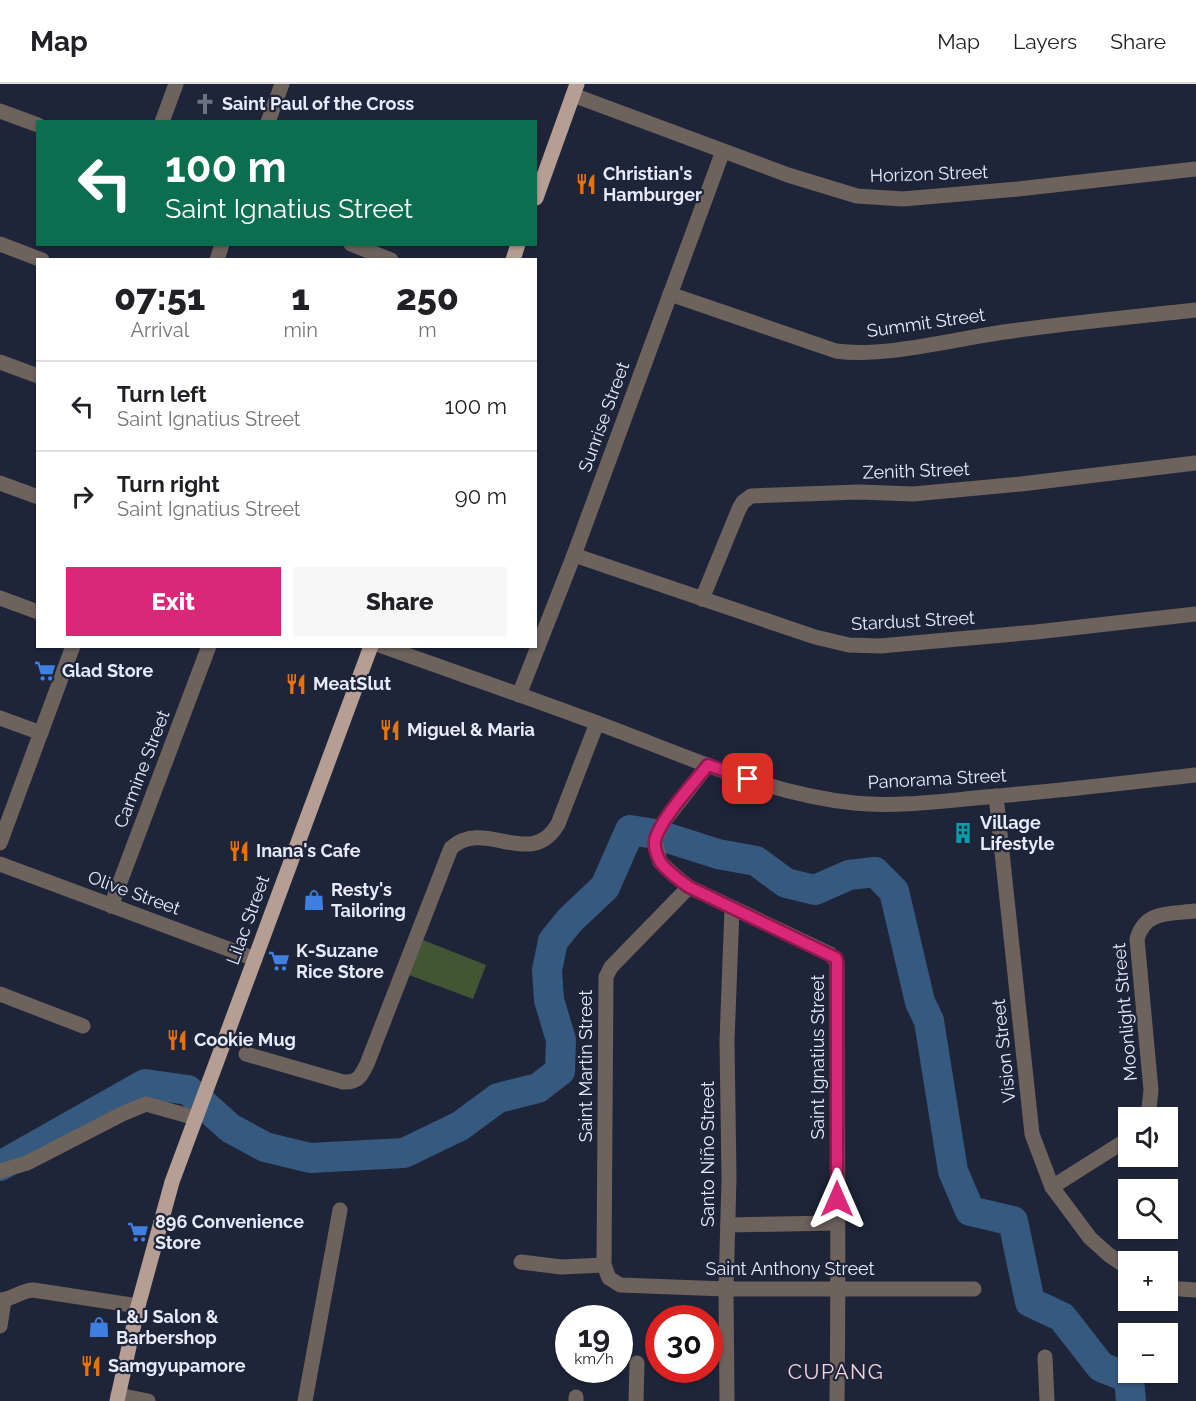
<!DOCTYPE html>
<html lang="en">
<head>
<meta charset="utf-8">
<style>
	:root { --surface:#fff; --page:#f6f6f6; --text:#202124; --muted:#757577; --line:#e0e0e0; --accent:#db2777 }
	body { margin:0; font-family:Raleway,sans-serif; background:var(--page); color:var(--text); height:100vh; display:flex; flex-direction:column; font-size:22px; white-space:nowrap }
	* { box-sizing:border-box; margin:0 }
	p { font-size:20px; color:var(--muted) }
	.icon { flex:none; width:33px; height:33px; fill:none; stroke:currentColor; stroke-width:2; stroke-linecap:round; stroke-linejoin:round }
	.map { position:relative; flex:1; overflow:hidden }
	.details { position:absolute; left:36px; top:174px; width:501px; height:390px; display:flex; flex-direction:column; background:var(--surface); border-radius:0px; box-shadow:0 2px 4px #0004 }
	.details>* { flex:none }
	.guide { position:absolute; left:36px; top:36px; width:501px; height:126px; border-radius:0px; box-shadow:0 2px 4px #0004; background:#0b6e4f; color:#fff; overflow:hidden }
	.buttons { position:absolute; left:1118px; top:1023px; display:grid; gap:12px }
	.buttons a { display:grid; place-items:center; width:60px; height:60px; border-radius:0px; background:var(--surface); box-shadow:0 2px 4px #0004; font-size:30px }
	.speed { position:absolute; left:555px; top:1221px; display:flex; gap:12px; font-size:30px; font-weight:700; text-align:center }
	.speed>* { display:grid; place-content:center; width:78px; height:78px; border-radius:50%; background:var(--surface); box-shadow:0 2px 4px #0004; line-height:1 }
	.speed small { font-size:15px; font-weight:400 }
	.speed .limit { border:9px solid #d22; background:#fff; color:#111 }
	.pin { position:absolute; display:grid; place-items:center; width:51px; height:51px; color:#fff; margin:-26px; border-radius:12px; box-shadow:0 3px 9px #0006 }
	.me { position:absolute; width:66px; margin:-33px; rotate:0deg; stroke-linejoin:round; filter:drop-shadow(0 0 4px #0008) }
	.turn { display:flex; align-items:center; gap:21px; height:126px; padding:0 30px; font-size:27px }
	.turn .icon { width:78px; height:78px; stroke-width:2.5 }
	.turn b { display:block; font-size:42px; line-height:51px }
	.eta { display:flex; justify-content:space-evenly; align-items:center; height:102px; text-align:center }
	.eta b { font-size:36px; font-weight:800; line-height:42px }
	.button { display:flex; gap:12px; margin-top:auto; padding:12px 30px }
	.button a { flex:1; height:69px; border-radius:0px; background:var(--accent); color:#fff; font-size:24px; font-weight:800; line-height:69px; text-align:center }
	.button a+a { background:var(--page); color:var(--text) }
	ul { padding:0; list-style:none }
	li { display:flex; align-items:center; gap:18px; height:90px; padding:0 30px; border-top:2px solid var(--line) }
	li div { flex:1 }
	li b { display:block; font-size:22px }
	li em { font-style:normal }
	header { display:flex; align-items:center; gap:36px; box-sizing:border-box; height:84px; padding:0 30px; background:var(--surface); border-bottom:2px solid var(--line) }
	header strong { font-size:28px }
	nav { display:flex; gap:33px; margin-inline-start:auto; font-size:21px }
	.map>svg:first-child { display:block }
	.green { fill:#425634 }
	.lines { fill:none; stroke-linecap:round; stroke-linejoin:round }
	.river { stroke:#36597f; stroke-width:30 }
	.minor { stroke:#6e625d; stroke-width:15 }
	.major { stroke:#b79e94; stroke-width:15 }
	.route-casing { stroke:#8e194d; stroke-width:15 }
	.route { stroke:#db2777; stroke-width:10 }
	.labels { text-anchor:middle; stroke-width:4.5; stroke-linejoin:round; paint-order:stroke }
	.poi-label { font-size:18px; font-weight:bold; fill:#e6ebf9; stroke:#1f2539; text-anchor:start }
	.street-label { font-size:18px; fill:#e6ebf9; stroke:#1f2539 }
	.quarter-label { font-size:21px; letter-spacing:1.5px; fill:#f6d4de; stroke:#1f2539 }
</style>
</head>
<body>
<header>
<strong>Map</strong>
<nav><a>Map</a><a>Layers</a><a>Share</a></nav>
</header>
<div class="map">
<svg width="1196" height="1317" viewBox="0 0 1196 1317">
	<rect width="100%" height="100%" fill="#1f2539"/>
	<polygon class="green" points="423,856 486,881 473,915 409,891"/>
	<g class="lines">
		<polyline class="river" points="0,1082 145,1000 188,1006 230,1044 265,1063 310,1074 404,1069 460,1042 498,1014 538,1004 560,987 561,956 549,916 547,886 553,857 570,836 605,803 630,746 655,750 718,770 756,777 786,799 815,806 849,791 875,788 894,807 920,918 929,937 953,1087 970,1127 1013,1137 1030,1218 1062,1233 1101,1283 1129,1294 1131,1317"/>
		<g class="minor">
			<polyline points="573,11 788,91 857,112 903,115 1018,105 1196,85"/>
			<polyline points="0,27 38,41"/>
			<polyline points="162,38 176,0"/>
			<polyline points="268,38 282,0"/>
			<polyline points="0,160 42,176"/>
			<polyline points="351,160 391,176"/>
			<polyline points="217,176 222,160"/>
			<path d="M 670,210 L 836,267 C 884,274 955,255 1004,248 C 1068,239 1132,233 1196,226"/>
			<polyline points="0,278 38,292"/>
			<polyline points="0,399 38,413"/>
			<polyline points="574,471 815,553 849,561 880,562 1036,548 1196,530"/>
			<polyline points="0,514 38,528"/>
			<polyline points="702,515 739,425 743,418 751,412 859,408 913,410 1021,400 1196,379"/>
			<path d="M 382,562 C 457,589 533,615 608,643 C 688,673 768,710 854,719 C 894,723 935,718 975,714 C 1049,708 1123,699 1196,691"/>
			<polyline points="519,611 574,471 723,67"/>
			<polyline points="0,634 41,649"/>
			<path d="M 708,681 L 662,740 L 655,757 L 660,778 L 675,792 L 689,803 L 830,870 L 837,878 C 837,1024 839,1171 837,1317"/>
			<polyline points="996,712 1032,1050 1052,1103 1090,1154 1109,1171 1128,1184"/>
			<polyline points="0,759 73,562"/>
			<polyline points="0,780 255,875"/>
			<polyline points="689,803 611,883 606,893 604,1181 609,1194 620,1201 726,1205 974,1205"/>
			<polyline points="111,822 209,562"/>
			<polyline points="0,910 83,942"/>
			<path d="M 246,970 L 343,998 C 358,999 361,992 367,980 L 451,764 C 485,733 531,787 558,740 L 597,639"/>
			<path d="M 1148,1034 L 1151,1006 L 1137,855 C 1145,826 1170,830 1196,827"/>
			<polyline points="0,1087 27,1079 122,1030 146,1020 196,1034"/>
			<polyline points="1052,1103 1128,1055"/>
			<polyline points="728,1141 837,1139"/>
			<polyline points="521,1178 561,1183 604,1181"/>
			<polyline points="1167,1204 1196,1206"/>
			<path d="M 0,1216 C 11,1216 20,1207 33,1206 L 138,1222"/>
			<polyline points="0,1242 4,1216"/>
			<polyline points="1045,1273 1047,1317"/>
			<polyline points="118,1311 148,1317"/>
			<polyline points="305,1317 340,1126"/>
			<polyline points="576,1317 576,1313"/>
			<polyline points="636,1317 637,1279"/>
			<polyline points="727,1317 726,1205 729,1094 727,957 732,824"/>
		</g>
		<g class="major">
			<polyline points="536,114 577,0"/>
			<polyline points="513,176 518,160"/>
			<polyline points="117,1317 138,1222 172,1098 371,562"/>
		</g>
	</g>
	<g class="lines">
		<defs>
			<path id="route" d="M 748,695 L 708,681 C 695,698 659,736 655,757 C 654,763 657,773 661,779 C 668,788 679,796 689,803 L 836,874 L 837,878 L 837,1115"/>
		</defs>
		<use href="#route" class="route-casing"/>
		<use href="#route" class="route"/>
	</g>
	<defs>
		<symbol id="church-bare" viewBox="-9 -9 18 18"><path d="M-1.2-6h2.4v3.5h3.3v2.4h-3.3V6h-2.4V-.1h-3.3v-2.4h3.3Z" fill="#6b7280" stroke="#1f2539" stroke-width="2.5" paint-order="stroke"/></symbol>
		<symbol id="restaurant-bare" viewBox="-9 -9 18 18"><path d="M-5-6h1v4h1v-4h1v4h1v-4h1v5L-1.5 .5V6h-2V.5L-5-1ZM5-6V6H3V1.5H1.5Q1.5-4 5-6Z" fill="#e8710a" stroke="#1f2539" stroke-width="2.5" paint-order="stroke"/></symbol>
		<symbol id="supermarket-bare" viewBox="-9 -9 18 18"><path d="M-6-5.5h2.5l.6 2H6L4.5 2H-2.5L-4.4-4H-6ZM-1.5 3.2a1.3 1.3 0 1 0 .1 0ZM3 3.2a1.3 1.3 0 1 0 .1 0Z" fill="#3f7fe0" stroke="#1f2539" stroke-width="2.5" paint-order="stroke"/></symbol>
		<symbol id="building-bare" viewBox="-9 -9 18 18"><path d="M-4-6H4V6H1V3H-1V6H-4ZM-2.5-4.3h1.7v1.8h-1.7ZM.8-4.3h1.7v1.8H.8ZM-2.5-1h1.7V.8h-1.7ZM.8-1h1.7V.8H.8Z" fill="#0f9aa8" stroke="#1f2539" stroke-width="2.5" paint-order="stroke"/></symbol>
		<symbol id="shop-bare" viewBox="-9 -9 18 18"><path d="M-5-2.5h2.3a2.7 3.5 0 0 1 5.4 0H5L5.5 6h-11ZM-1.5-2.5h3a1.5 2.3 0 0 0-3 0Z" fill="#3f7fe0" stroke="#1f2539" stroke-width="2.5" paint-order="stroke"/></symbol>
	</defs>
	<g fill-rule="evenodd">
		<use href="#church-bare" x="190" y="5" width="30" height="30"/>
		<use href="#restaurant-bare" x="571" y="85" width="30" height="30"/>
		<use href="#supermarket-bare" x="30" y="572" width="30" height="30"/>
		<use href="#restaurant-bare" x="281" y="585" width="30" height="30"/>
		<use href="#restaurant-bare" x="375" y="631" width="30" height="30"/>
		<use href="#building-bare" x="948" y="734" width="30" height="30"/>
		<use href="#restaurant-bare" x="224" y="752" width="30" height="30"/>
		<use href="#shop-bare" x="299" y="801" width="30" height="30"/>
		<use href="#supermarket-bare" x="264" y="862" width="30" height="30"/>
		<use href="#restaurant-bare" x="162" y="941" width="30" height="30"/>
		<use href="#supermarket-bare" x="123" y="1133" width="30" height="30"/>
		<use href="#shop-bare" x="84" y="1228" width="30" height="30"/>
		<use href="#restaurant-bare" x="76" y="1267" width="30" height="30"/>
	</g>
	<g class="labels">
		<g class="poi-label">
			<text x="222" y="26">Saint Paul of the Cross</text>
			<text x="603" y="96">Christian's<tspan x="603" dy="21">Hamburger</tspan></text>
			<text x="62" y="593">Glad Store</text>
			<text x="313" y="606">MeatSlut</text>
			<text x="407" y="652">Miguel &amp; Maria</text>
			<text x="980" y="745">Village<tspan x="980" dy="21">Lifestyle</tspan></text>
			<text x="256" y="773">Inana's Cafe</text>
			<text x="331" y="812">Resty's<tspan x="331" dy="21">Tailoring</tspan></text>
			<text x="296" y="873">K-Suzane<tspan x="296" dy="21">Rice Store</tspan></text>
			<text x="194" y="962">Cookie Mug</text>
			<text x="155" y="1144">896 Convenience<tspan x="155" dy="21">Store</tspan></text>
			<text x="116" y="1239">L&amp;J Salon &amp;<tspan x="116" dy="21">Barbershop</tspan></text>
			<text x="108" y="1288">Samgyupamore</text>
		</g>
		<g class="street-label">
			<text transform="translate(929 90) rotate(-2)" y="6">Horizon Street</text>
			<text transform="translate(926 239) rotate(-8)" y="6">Summit Street</text>
			<text transform="translate(604 333) rotate(-70)" y="6">Sunrise Street</text>
			<text transform="translate(916 387) rotate(-2)" y="6">Zenith Street</text>
			<text transform="translate(913 537) rotate(-3)" y="6">Stardust Street</text>
			<text transform="translate(142 685) rotate(-69)" y="6">Carmine Street</text>
			<text transform="translate(937 695) rotate(-3)" y="6">Panorama Street</text>
			<text transform="translate(134 809) rotate(20)" y="6">Olive Street</text>
			<text transform="translate(248 836) rotate(-70)" y="6">Lilac Street</text>
			<text transform="translate(1125 928) rotate(-95)" y="6">Moonlight Street</text>
			<text transform="translate(1004 967) rotate(-96)" y="6">Vision Street</text>
			<text transform="translate(818 973) rotate(-90)" y="6">Saint Ignatius Street</text>
			<text transform="translate(586 982) rotate(-90)" y="6">Saint Martin Street</text>
			<text transform="translate(708 1070) rotate(-90)" y="6">Santo Niño Street</text>
			<text x="790" y="1191">Saint Anthony Street</text>
		</g>
		<g class="quarter-label">
			<text x="836" y="1295">CUPANG</text>
		</g>
	</g>
</svg>
<div class="buttons">
<a><svg class="icon" aria-label="sound" viewBox="0 0 24 24"><path d="M4 9h4l5-4v14l-5-4H4zM17 9q2 3 0 6"/></svg></a>
<a><svg class="icon" aria-label="search" viewBox="0 0 24 24"><circle cx="10" cy="10" r="6"/><path d="M15 15l6 6"/></svg></a>
<a>+</a>
<a>−</a>
</div>
<div class="speed"><div>19<small>km/h</small></div><div class="limit">30</div></div>
<div class="pin" style="left:748px;top:695px;background:#d93025"><svg class="icon" aria-label="arrive" viewBox="0 0 24 24"><path d="M6 21V4h12l-3 4 3 4H6"/></svg></div>
<svg class="me" style="left:837px;top:1115px" viewBox="-20 -20 40 40"><path d="M0-17L14 15 0 8-14 15z" fill="#db2777" stroke="#fff" stroke-width="4"/></svg>
<div class="guide">
<div class="turn"><svg class="icon" aria-label="left" viewBox="0 0 24 24"><path d="M17 20v-9H6M10 6l-5 5 5 5"/></svg><div><b>100 m</b>Saint Ignatius Street</div></div>
</div>
<section class="details">
<div class="eta">
<div><b>07:51</b><p>Arrival</p></div>
<div><b>1</b><p>min</p></div>
<div><b>250</b><p>m</p></div>
</div>
<ul>
<li><svg class="icon" aria-label="left" viewBox="0 0 24 24"><path d="M17 20v-9H6M10 6l-5 5 5 5"/></svg><div><b>Turn left</b><p>Saint Ignatius Street</p></div><em>100 m</em></li>
<li><svg class="icon" aria-label="right" viewBox="0 0 24 24"><path d="M7 20v-9h11M14 6l5 5-5 5"/></svg><div><b>Turn right</b><p>Saint Ignatius Street</p></div><em>90 m</em></li>
</ul>
<div class="button"><a>Exit</a><a>Share</a></div>
</section>
</div>
</body>
</html>
